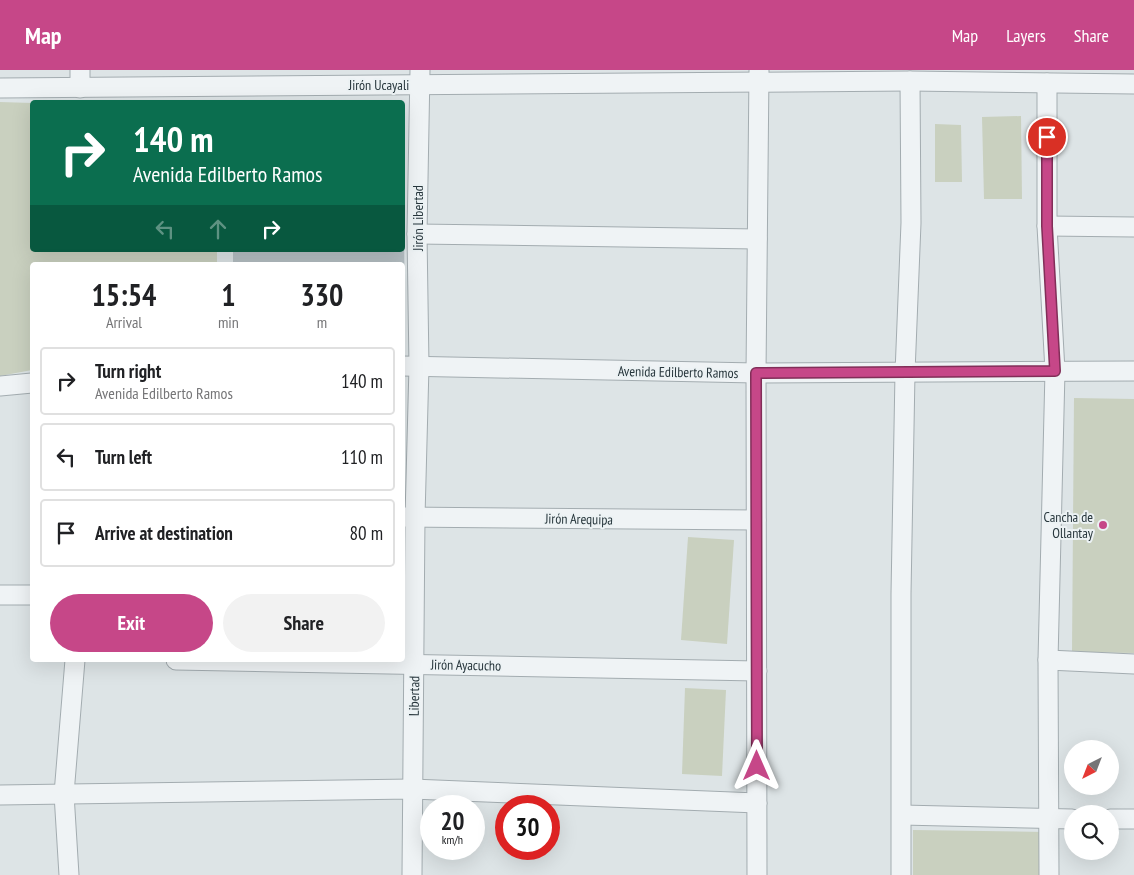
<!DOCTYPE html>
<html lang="en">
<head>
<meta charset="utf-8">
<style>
	:root { --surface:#fff; --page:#f2f2f2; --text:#202124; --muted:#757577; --line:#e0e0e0; --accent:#c64788 }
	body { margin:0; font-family:"PT Sans Narrow",sans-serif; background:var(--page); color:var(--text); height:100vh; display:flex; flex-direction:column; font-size:19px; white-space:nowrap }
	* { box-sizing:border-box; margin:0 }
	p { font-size:16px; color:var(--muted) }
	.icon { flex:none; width:28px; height:28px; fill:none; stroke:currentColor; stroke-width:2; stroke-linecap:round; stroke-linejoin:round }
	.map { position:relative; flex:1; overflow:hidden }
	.panel { position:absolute; left:30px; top:192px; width:375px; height:400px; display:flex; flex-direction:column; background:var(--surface); border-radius:5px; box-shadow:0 5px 20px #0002 }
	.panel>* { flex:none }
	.banner { position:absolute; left:30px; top:30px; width:375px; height:152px; border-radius:5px; box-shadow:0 5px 20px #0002; background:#0b6e4f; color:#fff; overflow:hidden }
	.needle { width:32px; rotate:222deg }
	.tools { position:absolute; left:1064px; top:670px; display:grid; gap:10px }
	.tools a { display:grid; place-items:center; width:55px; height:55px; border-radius:50%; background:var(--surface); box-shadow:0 5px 20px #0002; font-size:25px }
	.speed { position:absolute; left:420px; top:725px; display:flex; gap:10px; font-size:25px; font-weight:700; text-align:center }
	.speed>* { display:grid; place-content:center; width:65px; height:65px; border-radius:50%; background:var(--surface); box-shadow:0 5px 20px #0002; line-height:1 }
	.speed small { font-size:12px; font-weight:400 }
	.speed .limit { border:8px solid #d22; background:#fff; color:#111 }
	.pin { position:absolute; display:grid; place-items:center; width:42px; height:42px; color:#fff; margin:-21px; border:2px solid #fff; border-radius:50%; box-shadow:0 1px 5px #0007 }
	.me { position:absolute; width:55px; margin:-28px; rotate:0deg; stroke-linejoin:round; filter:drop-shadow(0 0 4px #0008) }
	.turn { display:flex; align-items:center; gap:18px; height:105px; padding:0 20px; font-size:22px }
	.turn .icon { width:65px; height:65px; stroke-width:2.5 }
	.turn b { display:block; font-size:35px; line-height:42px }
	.lanes { display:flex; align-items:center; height:48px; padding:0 20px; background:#0003; justify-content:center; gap:25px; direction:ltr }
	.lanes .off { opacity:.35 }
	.eta { display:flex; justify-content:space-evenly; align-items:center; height:85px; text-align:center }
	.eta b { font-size:30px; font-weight:600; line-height:35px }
	.cta { display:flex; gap:10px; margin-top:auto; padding:10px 20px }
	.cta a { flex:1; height:58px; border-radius:30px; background:var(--accent); color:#fff; font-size:20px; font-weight:600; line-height:58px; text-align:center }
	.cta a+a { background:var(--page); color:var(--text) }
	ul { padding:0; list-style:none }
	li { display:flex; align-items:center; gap:15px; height:68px; margin:0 10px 8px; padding:0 10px; border:2px solid var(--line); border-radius:5px }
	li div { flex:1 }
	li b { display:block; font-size:19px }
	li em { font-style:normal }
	header { display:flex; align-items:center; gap:30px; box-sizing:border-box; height:70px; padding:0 25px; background:var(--accent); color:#fff }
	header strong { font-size:24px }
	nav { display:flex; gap:28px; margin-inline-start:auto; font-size:18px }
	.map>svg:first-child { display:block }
	.green { fill:#c9d0bf }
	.building { fill:#b5bfc3 }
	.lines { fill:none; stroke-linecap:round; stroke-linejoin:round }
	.minor-casing { stroke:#a3acb0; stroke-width:21 }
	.minor { stroke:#eff3f5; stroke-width:19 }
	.route-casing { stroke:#812e58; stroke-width:12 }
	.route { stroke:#c64788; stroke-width:9 }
	.poi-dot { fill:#c64788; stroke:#ecf2f4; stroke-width:2 }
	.labels { text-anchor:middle; stroke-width:4; stroke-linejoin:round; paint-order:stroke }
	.street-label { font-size:14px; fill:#27363c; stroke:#ecf2f4 }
	.poi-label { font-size:14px; fill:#27363c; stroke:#ecf2f4; text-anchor:end }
</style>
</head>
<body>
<header>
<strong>Map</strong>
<nav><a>Map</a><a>Layers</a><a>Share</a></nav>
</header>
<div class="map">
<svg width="1134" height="805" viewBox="0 0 1134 805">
	<rect width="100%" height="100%" fill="#dde4e6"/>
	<g class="green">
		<polygon points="0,32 32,33 32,180 217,180 217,195 32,195 32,300 0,306"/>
		<polygon points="1021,46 1022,129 984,129 982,47"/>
		<polygon points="935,54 961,55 962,112 935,112"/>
		<polygon points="1074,328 1134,329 1134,583 1072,582"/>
		<polygon points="688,467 734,470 727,574 681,570"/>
		<polygon points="685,618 726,620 722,706 682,704"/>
		<polygon points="913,760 1045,762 1045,805 913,805"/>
	</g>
	<polygon class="building" points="402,148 404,148 405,285 402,285 402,195 233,195 233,180 402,180"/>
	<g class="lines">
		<defs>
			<g id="minor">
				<polyline points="80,0 80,18"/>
				<polyline points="1047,13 1047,156 1055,301 1048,590 1049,805"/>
				<polyline points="0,18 910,11 1134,14"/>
				<polyline points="1047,156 1134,157"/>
				<polyline points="417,164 757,169"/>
				<polyline points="402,296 756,303 1134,301"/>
				<polyline points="0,316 32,313"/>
				<polyline points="403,447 756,450"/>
				<polyline points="0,525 32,525"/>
				<polyline points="176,590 757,601"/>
				<polyline points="1048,590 1134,594"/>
				<polyline points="0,725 412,719 757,733"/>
				<polyline points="902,745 1072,749"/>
				<polyline points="1110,749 1134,749"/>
				<polyline points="69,805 64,724 75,590"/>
				<polyline points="412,805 415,447 419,296 417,164 420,0"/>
				<polyline points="757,805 756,303 759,1"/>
				<polyline points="901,805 901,524 905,303 911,153 910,11"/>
			</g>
		</defs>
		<use href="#minor" class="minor-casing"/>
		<use href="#minor" class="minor"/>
	</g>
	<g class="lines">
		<defs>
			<polyline id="route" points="757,696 756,303 1055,301 1047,156 1047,67"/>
		</defs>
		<use href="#route" class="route-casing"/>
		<use href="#route" class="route"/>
	</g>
	<circle class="poi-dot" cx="1103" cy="455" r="5"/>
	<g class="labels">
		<g class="street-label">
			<text x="379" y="20">Jirón Ucayali</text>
			<text transform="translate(418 148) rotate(-90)" y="5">Jirón Libertad</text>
			<text transform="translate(678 302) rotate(1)" y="5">Avenida Edilberto Ramos</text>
			<text transform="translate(579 449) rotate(1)" y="5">Jirón Arequipa</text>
			<text transform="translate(466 595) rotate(1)" y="5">Jirón Ayacucho</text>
			<text transform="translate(414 626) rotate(-89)" y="5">Libertad</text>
		</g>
		<g class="poi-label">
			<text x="1093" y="452">Cancha de<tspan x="1093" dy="16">Ollantay</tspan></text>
		</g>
	</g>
</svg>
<div class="tools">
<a><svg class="needle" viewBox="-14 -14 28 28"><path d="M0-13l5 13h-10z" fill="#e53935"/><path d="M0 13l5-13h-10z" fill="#757577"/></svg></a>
<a><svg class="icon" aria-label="search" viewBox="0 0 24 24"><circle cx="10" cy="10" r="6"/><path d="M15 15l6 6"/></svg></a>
</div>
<div class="speed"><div>20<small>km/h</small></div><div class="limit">30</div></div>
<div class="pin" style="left:1047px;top:67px;background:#d93025"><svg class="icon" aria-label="arrive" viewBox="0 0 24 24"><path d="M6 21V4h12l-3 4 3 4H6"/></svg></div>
<svg class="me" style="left:757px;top:696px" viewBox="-20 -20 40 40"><path d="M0-17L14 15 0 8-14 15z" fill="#c64788" stroke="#fff" stroke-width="4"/></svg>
<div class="banner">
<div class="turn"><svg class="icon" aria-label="right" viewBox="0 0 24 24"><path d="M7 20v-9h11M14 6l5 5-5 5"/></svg><div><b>140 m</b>Avenida Edilberto Ramos</div></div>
<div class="lanes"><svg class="icon off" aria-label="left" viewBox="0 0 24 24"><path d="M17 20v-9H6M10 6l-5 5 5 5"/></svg><svg class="icon off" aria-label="ahead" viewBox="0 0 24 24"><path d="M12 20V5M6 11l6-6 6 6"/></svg><svg class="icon" aria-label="right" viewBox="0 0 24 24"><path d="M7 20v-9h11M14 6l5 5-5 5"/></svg></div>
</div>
<section class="panel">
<div class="eta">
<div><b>15:54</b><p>Arrival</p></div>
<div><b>1</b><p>min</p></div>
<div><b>330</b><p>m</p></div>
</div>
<ul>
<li><svg class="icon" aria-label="right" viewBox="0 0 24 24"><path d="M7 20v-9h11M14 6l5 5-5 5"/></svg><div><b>Turn right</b><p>Avenida Edilberto Ramos</p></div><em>140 m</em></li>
<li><svg class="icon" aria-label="left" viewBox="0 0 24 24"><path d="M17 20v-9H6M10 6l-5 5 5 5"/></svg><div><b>Turn left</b></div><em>110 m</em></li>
<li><svg class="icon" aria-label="arrive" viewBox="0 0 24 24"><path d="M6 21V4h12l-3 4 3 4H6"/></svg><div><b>Arrive at destination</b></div><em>80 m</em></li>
</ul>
<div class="cta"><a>Exit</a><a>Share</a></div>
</section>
</div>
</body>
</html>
